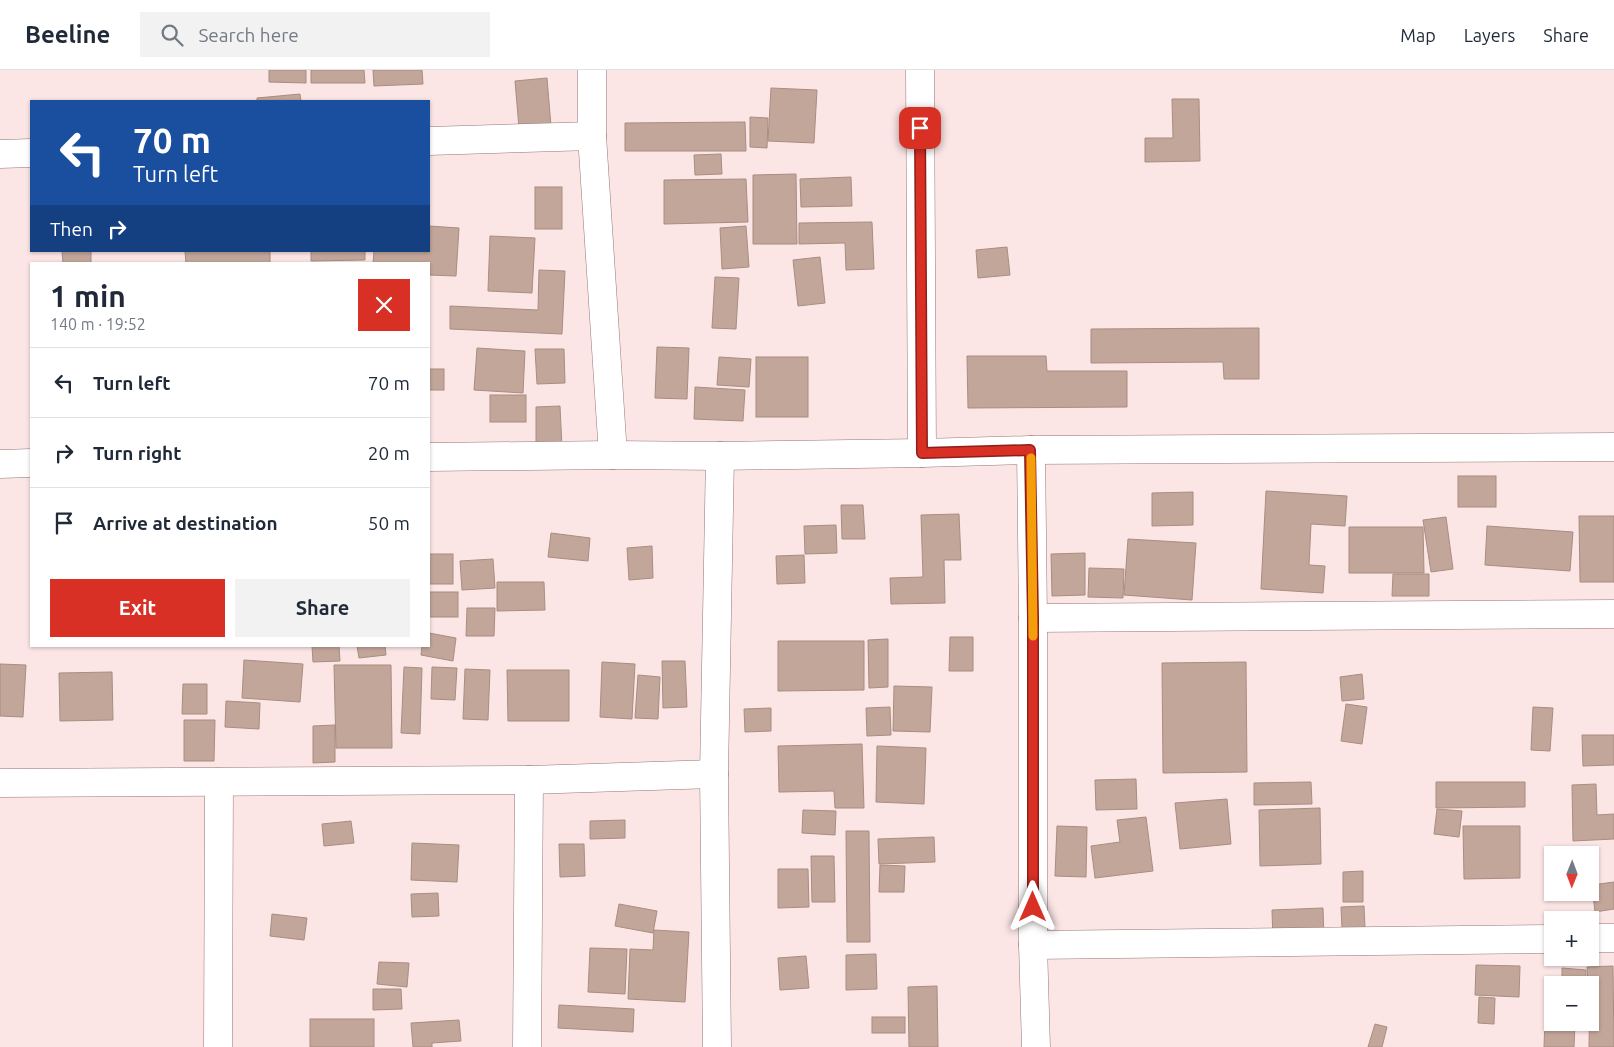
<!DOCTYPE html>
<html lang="en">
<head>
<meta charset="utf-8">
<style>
	:root { --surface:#fff; --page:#f2f2f3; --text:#1f2937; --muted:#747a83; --line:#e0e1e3; --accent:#d93025 }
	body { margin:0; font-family:Ubuntu,sans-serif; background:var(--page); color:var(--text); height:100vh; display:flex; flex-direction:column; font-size:19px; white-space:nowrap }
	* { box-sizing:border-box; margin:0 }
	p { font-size:16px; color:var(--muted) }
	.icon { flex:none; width:28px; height:28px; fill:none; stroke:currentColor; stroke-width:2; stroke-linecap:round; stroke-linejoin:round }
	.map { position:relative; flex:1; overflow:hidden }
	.side { position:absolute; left:30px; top:192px; width:400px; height:385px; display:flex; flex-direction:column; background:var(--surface); border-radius:0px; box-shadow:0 1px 4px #0004 }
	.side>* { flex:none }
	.hud { position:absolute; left:30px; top:30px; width:400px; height:152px; border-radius:0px; box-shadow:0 1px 4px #0004; background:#1a4fa0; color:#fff; overflow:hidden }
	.needle { width:32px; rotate:181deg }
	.controls { position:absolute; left:1544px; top:776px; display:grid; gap:10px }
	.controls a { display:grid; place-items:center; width:55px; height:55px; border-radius:0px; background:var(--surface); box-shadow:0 1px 4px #0004; font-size:25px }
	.pin { position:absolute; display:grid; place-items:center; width:42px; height:42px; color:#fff; margin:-21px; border-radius:10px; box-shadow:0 2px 8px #0006 }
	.me { position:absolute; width:55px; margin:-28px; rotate:0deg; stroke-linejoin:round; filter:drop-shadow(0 0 4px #0008) }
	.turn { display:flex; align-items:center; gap:18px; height:105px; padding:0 20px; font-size:22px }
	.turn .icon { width:65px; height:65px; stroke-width:2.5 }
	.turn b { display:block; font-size:35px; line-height:42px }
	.then { display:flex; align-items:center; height:48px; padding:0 20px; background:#0003; gap:10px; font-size:19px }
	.round { display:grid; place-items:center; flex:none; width:52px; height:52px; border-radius:0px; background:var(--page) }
	.summary { display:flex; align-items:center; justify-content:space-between; height:85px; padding:0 20px }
	h1 { font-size:30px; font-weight:700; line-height:38px }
	.action { display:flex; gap:10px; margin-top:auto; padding:10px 20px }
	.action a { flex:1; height:58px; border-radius:0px; background:var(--accent); color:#fff; font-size:20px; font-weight:700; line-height:58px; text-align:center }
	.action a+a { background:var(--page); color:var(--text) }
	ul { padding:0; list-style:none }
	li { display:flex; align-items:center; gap:15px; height:70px; padding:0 20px; border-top:1px solid var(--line) }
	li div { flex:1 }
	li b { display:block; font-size:19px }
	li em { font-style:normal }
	header { display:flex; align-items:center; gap:30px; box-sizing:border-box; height:70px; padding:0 25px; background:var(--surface); border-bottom:1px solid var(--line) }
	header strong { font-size:24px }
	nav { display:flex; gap:28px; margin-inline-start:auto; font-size:18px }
	.search { width:350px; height:45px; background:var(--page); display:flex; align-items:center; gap:12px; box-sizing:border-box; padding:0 18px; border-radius:0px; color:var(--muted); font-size:19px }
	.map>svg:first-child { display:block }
	.building { fill:#c2a699; stroke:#a88d80 }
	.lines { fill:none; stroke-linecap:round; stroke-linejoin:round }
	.street-casing { stroke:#967778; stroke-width:29 }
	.street { stroke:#fff; stroke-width:28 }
	.route-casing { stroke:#8d1f18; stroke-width:12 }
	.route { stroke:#d93025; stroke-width:9 }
	.slow { stroke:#f59e0b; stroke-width:9 }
</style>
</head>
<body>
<header>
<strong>Beeline</strong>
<div class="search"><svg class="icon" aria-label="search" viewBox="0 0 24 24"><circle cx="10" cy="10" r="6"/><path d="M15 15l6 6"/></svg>Search here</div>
<nav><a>Map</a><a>Layers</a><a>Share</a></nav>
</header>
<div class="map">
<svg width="1614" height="977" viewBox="0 0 1614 977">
	<rect width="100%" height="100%" fill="#fbe5e5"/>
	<g class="building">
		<polygon points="269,0 306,0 306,13 269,12"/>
		<polygon points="311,0 364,0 365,13 311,13"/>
		<polygon points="373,0 422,0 423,14 374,16"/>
		<polygon points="547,8 551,56 519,58 515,11"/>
		<polygon points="771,18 817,20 814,73 768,71"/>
		<polygon points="300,24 301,31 257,31 257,28"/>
		<polygon points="1172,29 1199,29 1200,91 1145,92 1145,68 1173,68"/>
		<polygon points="750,47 768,48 767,78 750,77"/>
		<polygon points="745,52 746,81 625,81 625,53"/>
		<polygon points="721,84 722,104 695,105 694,85"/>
		<polygon points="796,104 797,174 753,174 753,105"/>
		<polygon points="851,107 852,136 801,137 800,109"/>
		<polygon points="746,109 748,152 664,154 664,110"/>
		<rect x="535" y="117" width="27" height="42"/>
		<polygon points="872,152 874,199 846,200 845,173 799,174 799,153"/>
		<polygon points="429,156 459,158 456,206 429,205 429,194 373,194 374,181 429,181"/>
		<polygon points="746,156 749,197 722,199 720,158"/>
		<polygon points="490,166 535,168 532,223 488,221"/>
		<polygon points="1007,177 1010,205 978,208 976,180"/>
		<polygon points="62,181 91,181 91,194 63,194"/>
		<polygon points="185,181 270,181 270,194 186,194"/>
		<polygon points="311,181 365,181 365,190 311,191"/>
		<polygon points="820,187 825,233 798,236 793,190"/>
		<polygon points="539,200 565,201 562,264 450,259 450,236 538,240"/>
		<polygon points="715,207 739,208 736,259 712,258"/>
		<polygon points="1259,258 1259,309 1224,309 1223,292 1091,293 1091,259"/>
		<polygon points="657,277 689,278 687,329 655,328"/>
		<polygon points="477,278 525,281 523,323 474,320"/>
		<polygon points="535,279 564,279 565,313 537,314"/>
		<polygon points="967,286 1046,286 1047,301 1127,301 1127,337 968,338"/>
		<polygon points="719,287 751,289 749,317 717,315"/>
		<rect x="756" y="287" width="52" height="60"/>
		<rect x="429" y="299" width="15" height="21"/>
		<polygon points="695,317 745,320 743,351 694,349"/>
		<rect x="490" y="325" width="36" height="27"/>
		<polygon points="560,336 562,378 536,379 536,337"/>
		<rect x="1458" y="406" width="38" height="31"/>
		<polygon points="1266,421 1347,426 1345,456 1311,454 1309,495 1325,496 1323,523 1261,519"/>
		<polygon points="1193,422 1193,455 1152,456 1152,423"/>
		<polygon points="841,435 863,435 865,469 842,469"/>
		<polygon points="959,444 961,490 944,490 945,533 891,534 890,508 923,507 921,445"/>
		<polygon points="1579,446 1614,446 1614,512 1580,512"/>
		<polygon points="1446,447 1453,499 1431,502 1423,450"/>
		<polygon points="836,455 837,483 805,484 804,456"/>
		<polygon points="1487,456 1573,462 1570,501 1485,495"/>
		<polygon points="1349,457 1423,457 1424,503 1349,503"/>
		<polygon points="551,463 590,468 588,491 548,487"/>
		<polygon points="1128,469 1196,473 1192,530 1124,525"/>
		<polygon points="652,476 653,508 629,510 627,478"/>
		<polygon points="1085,483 1085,525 1052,526 1051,484"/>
		<rect x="429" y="484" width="24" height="30"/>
		<polygon points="804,485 805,513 777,514 776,486"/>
		<polygon points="493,489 495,518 462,520 460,491"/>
		<polygon points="1089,498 1124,499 1123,528 1088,527"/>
		<polygon points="1393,504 1429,504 1429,526 1392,526"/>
		<polygon points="497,512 544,512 545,540 497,541"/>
		<rect x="429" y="522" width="29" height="25"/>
		<polygon points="467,538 495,538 494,566 466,566"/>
		<polygon points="429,563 456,568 453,591 421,585 422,576 429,576"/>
		<polygon points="950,567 973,567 973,601 949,601"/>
		<polygon points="888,569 888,617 869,618 868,570"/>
		<polygon points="778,571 864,571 864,620 778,621"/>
		<polygon points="312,576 339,576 340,591 313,592"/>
		<polygon points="357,576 385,576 386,585 359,588"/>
		<polygon points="244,590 303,594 300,632 242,628"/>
		<polygon points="662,591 685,591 687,637 663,638"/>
		<polygon points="602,592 635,594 632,649 600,647"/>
		<polygon points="1246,592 1247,702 1163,703 1162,593"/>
		<polygon points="0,594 26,595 23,647 0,646"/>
		<polygon points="334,595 391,595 392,678 336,678"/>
		<polygon points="404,597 422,598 420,664 401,663"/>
		<polygon points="432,597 457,598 455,630 431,629"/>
		<polygon points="465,599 490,600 488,650 463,649"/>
		<polygon points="507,600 569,600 569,651 508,651"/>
		<polygon points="112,602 113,650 60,651 59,603"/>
		<polygon points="1362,604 1364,629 1342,631 1340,607"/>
		<polygon points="638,605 660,607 658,649 635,648"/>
		<polygon points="183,614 207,614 207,644 182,644"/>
		<polygon points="894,616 932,617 930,662 893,661"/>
		<polygon points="226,631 260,633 259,659 225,657"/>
		<polygon points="1346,634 1367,637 1362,674 1341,671"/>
		<polygon points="890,637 891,665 867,666 866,638"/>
		<polygon points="1533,637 1553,638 1550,681 1531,680"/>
		<polygon points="771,638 771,661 745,662 744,639"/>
		<polygon points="184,650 215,650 214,691 184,691"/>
		<polygon points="335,655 335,692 313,693 313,656"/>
		<polygon points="1582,665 1614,665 1614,695 1583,696"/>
		<polygon points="862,674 864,738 835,738 834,721 779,722 778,676"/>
		<polygon points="877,676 926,678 924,734 876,732"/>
		<polygon points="1136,709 1137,739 1096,740 1095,710"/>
		<polygon points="1311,712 1312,734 1254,735 1254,713"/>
		<polygon points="1436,712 1525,712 1525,737 1436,738"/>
		<polygon points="1596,714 1597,745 1614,744 1614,769 1573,771 1572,715"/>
		<polygon points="1227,729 1231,774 1180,779 1175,733"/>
		<polygon points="1320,738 1321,794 1260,796 1259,740"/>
		<polygon points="1437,739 1462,741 1459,767 1434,764"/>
		<polygon points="803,740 836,741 835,765 802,763"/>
		<polygon points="1146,747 1153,801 1095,808 1091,776 1120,772 1117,750"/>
		<polygon points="625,750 625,768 590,769 590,751"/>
		<polygon points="351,751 354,773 324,776 322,754"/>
		<polygon points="1057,756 1087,757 1086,807 1055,806"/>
		<polygon points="1463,756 1520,756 1520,808 1464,809"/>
		<polygon points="846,761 869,761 870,872 847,872"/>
		<polygon points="934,767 935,792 879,794 878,769"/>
		<polygon points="412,773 459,775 457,812 411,810"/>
		<polygon points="559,774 584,774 585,806 560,807"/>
		<polygon points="811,786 834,786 835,832 812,832"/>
		<polygon points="880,795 905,796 904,822 879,822"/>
		<polygon points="778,799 808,799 809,837 778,838"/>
		<polygon points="1363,801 1363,832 1343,832 1343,802"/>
		<polygon points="1614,812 1614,839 1595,842 1592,815"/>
		<polygon points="438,823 439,846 412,847 411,824"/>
		<polygon points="619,834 657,841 653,863 615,856"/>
		<polygon points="1364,836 1365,858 1342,859 1341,837"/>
		<polygon points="1323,838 1324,871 1273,871 1272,840"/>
		<polygon points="272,844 307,848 304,870 270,866"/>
		<polygon points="654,860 689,862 685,932 628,929 630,879 653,880"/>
		<polygon points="590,878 627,879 625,924 588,922"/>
		<polygon points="876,884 877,919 846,920 846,885"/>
		<polygon points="806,886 809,918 780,920 778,888"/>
		<polygon points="379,892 409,893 407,917 377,914"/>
		<polygon points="1476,895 1520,896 1519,927 1475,925"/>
		<polygon points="1613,896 1614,977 1589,977 1590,915 1588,915 1587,897"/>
		<polygon points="1562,898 1586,900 1586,915 1562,915"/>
		<polygon points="937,916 938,977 909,977 908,917"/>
		<polygon points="373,919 401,919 402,939 373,940"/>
		<polygon points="1479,927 1495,928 1494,954 1478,953"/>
		<polygon points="559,935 634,939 633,962 558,958"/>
		<rect x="872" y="947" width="33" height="16"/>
		<polygon points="1545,948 1552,948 1552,952 1575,952 1574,977 1544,977"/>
		<rect x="310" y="949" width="64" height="28"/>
		<polygon points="459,950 461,971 432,973 432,977 413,977 411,953"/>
		<polygon points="1375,954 1387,957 1382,977 1368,977"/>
	</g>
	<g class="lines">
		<defs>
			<g id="street">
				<polyline points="592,0 592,66 613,385"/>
				<polyline points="920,0 922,383"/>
				<polyline points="429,71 592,66"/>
				<polyline points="0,84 31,83"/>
				<polyline points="1031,380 1033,548 1033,875 1036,977"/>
				<polyline points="429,387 613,385 720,386 922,383 1031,380 1614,377"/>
				<polyline points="0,394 31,393"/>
				<polyline points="1033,548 1614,544"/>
				<polyline points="0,713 529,710 714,704"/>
				<polyline points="1590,868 1614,868"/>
				<polyline points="1033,875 1552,869"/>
				<polyline points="218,977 219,712"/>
				<polyline points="527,977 529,710"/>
				<polyline points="717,977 714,704 720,386"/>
			</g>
		</defs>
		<use href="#street" class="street-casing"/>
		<use href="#street" class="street"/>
	</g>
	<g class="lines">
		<defs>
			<polyline id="route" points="920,58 922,383 1030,380 1033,548 1033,837"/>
		</defs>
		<use href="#route" class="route-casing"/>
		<use href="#route" class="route"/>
		<polyline class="slow" points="1031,388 1033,566"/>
	</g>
</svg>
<div class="controls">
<a><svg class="needle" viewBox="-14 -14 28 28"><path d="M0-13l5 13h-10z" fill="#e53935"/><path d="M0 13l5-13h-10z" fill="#747a83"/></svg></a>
<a>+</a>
<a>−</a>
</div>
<div class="pin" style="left:920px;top:58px;background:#d93025"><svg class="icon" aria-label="arrive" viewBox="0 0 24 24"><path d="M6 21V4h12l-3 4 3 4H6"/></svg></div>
<svg class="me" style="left:1033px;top:837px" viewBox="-20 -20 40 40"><path d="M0-17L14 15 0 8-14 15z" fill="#d93025" stroke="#fff" stroke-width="4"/></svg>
<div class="hud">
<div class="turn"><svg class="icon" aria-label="left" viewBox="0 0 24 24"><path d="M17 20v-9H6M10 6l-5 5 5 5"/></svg><div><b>70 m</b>Turn left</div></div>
<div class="then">Then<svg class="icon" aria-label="right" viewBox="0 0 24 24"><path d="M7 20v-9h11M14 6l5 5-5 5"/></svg></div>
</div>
<section class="side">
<div class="summary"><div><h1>1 min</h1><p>140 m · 19:52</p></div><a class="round" style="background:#d93025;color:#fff"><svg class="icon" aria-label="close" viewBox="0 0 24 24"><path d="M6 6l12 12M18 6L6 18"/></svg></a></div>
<ul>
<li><svg class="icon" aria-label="left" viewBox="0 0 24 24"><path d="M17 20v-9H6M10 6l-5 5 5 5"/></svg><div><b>Turn left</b></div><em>70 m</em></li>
<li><svg class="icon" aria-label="right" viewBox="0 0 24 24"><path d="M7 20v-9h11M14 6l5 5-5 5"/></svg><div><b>Turn right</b></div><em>20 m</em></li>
<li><svg class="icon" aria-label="arrive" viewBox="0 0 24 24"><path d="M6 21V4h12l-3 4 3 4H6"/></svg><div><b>Arrive at destination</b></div><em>50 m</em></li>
</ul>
<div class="action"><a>Exit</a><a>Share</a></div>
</section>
</div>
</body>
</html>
